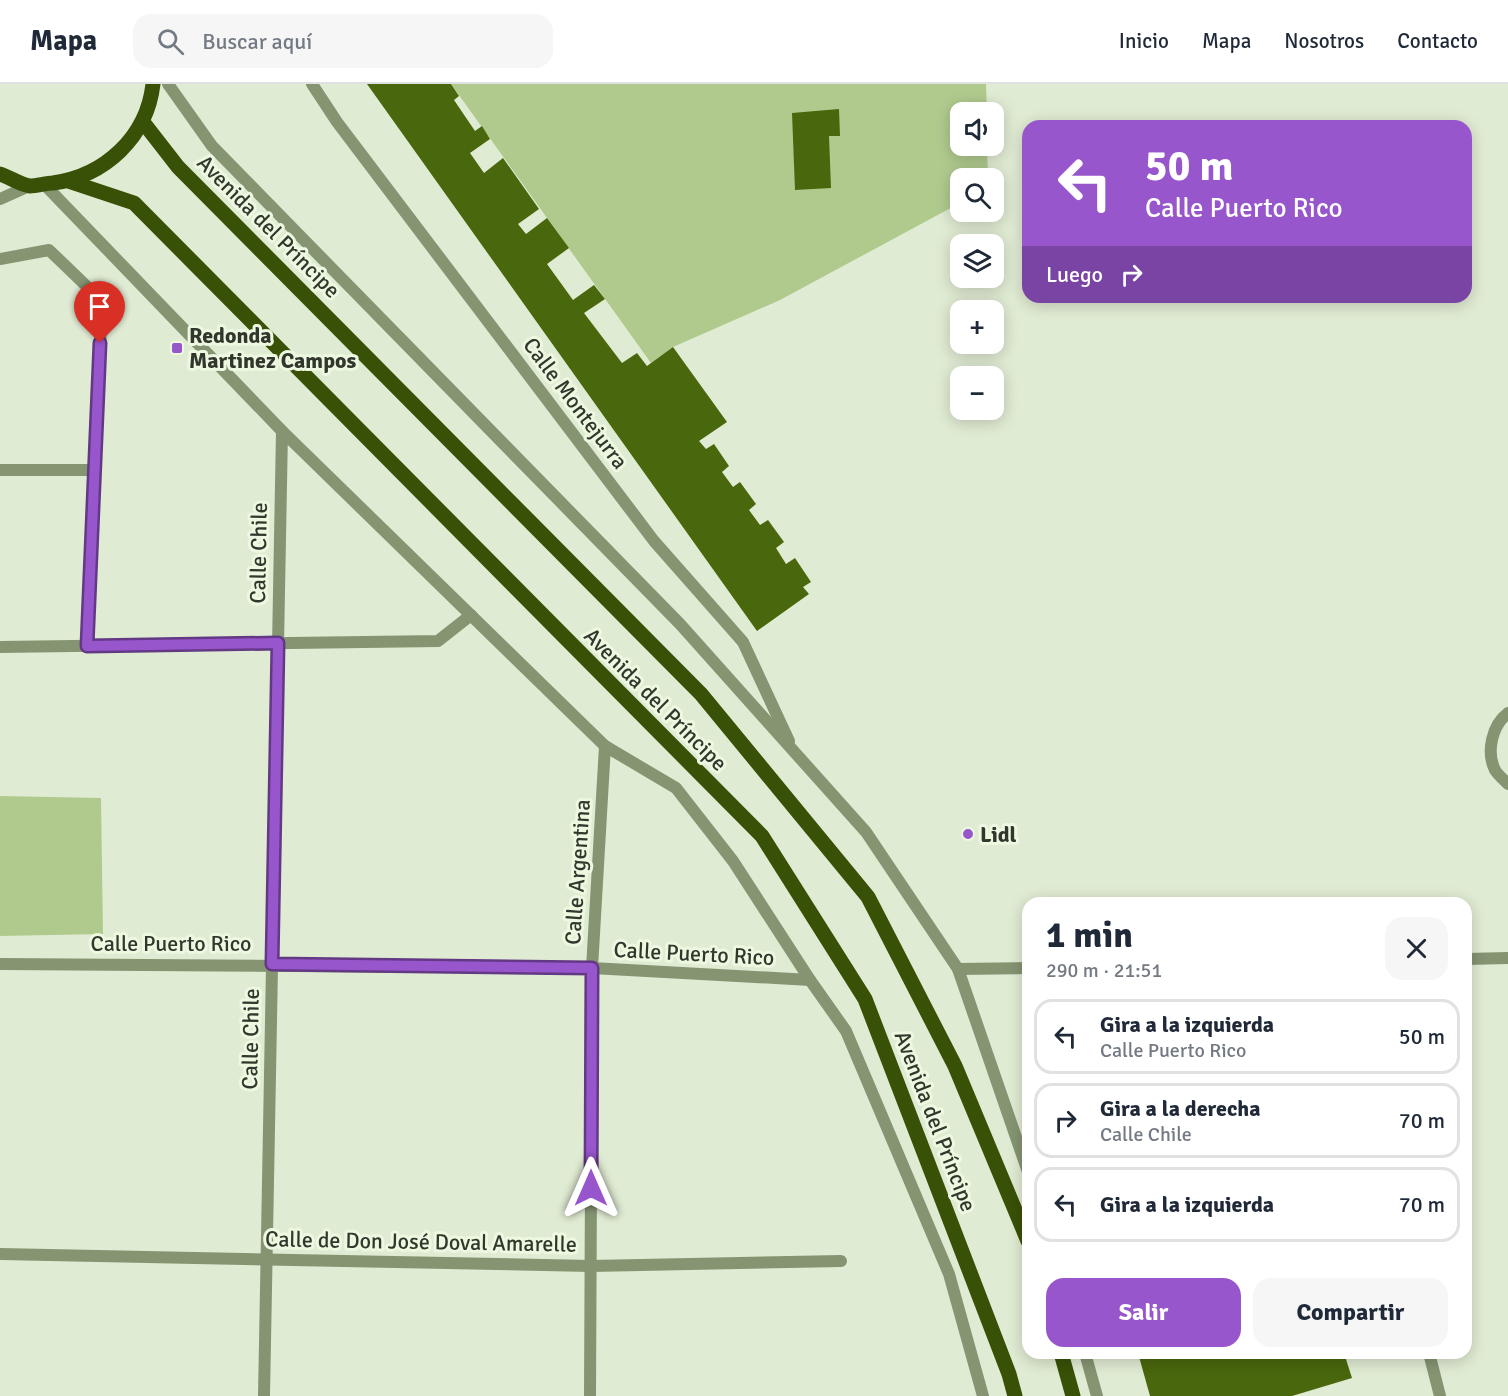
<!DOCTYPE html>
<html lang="es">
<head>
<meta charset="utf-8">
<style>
	:root { --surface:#fff; --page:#f6f6f7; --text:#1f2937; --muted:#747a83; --line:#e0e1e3; --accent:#9856cc }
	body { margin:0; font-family:Signika,sans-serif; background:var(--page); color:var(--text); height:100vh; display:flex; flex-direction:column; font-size:22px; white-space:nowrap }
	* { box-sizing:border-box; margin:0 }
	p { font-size:20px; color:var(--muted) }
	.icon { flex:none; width:33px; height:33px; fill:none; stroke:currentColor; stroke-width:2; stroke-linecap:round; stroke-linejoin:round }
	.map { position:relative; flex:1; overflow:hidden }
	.sheet { position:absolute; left:1022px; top:813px; width:450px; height:462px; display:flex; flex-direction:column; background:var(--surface); border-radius:18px; box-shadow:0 3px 15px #0003 }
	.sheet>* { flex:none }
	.banner { position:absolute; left:1022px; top:36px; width:450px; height:183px; border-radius:18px; box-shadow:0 3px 15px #0003; background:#9856cc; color:#fff; overflow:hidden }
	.controls { position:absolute; left:950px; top:18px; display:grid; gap:12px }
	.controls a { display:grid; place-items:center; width:54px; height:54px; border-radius:12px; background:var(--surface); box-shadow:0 3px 15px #0003; font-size:30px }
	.pin { position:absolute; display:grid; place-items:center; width:51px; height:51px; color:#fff; margin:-62px -26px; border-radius:50% 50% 50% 0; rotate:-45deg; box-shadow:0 0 6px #0007 }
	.pin .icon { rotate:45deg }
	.me { position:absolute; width:66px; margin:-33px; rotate:0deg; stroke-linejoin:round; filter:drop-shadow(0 0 4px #0008) }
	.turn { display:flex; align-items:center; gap:21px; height:126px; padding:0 24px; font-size:27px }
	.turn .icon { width:78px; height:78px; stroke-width:2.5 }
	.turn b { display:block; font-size:42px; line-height:51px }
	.then { display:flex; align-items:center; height:57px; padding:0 24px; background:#0003; gap:12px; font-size:22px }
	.round { display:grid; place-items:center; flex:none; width:63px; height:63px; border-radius:18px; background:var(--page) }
	.head { display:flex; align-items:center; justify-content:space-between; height:102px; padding:0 24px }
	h1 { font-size:36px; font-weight:700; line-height:45px }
	.button { display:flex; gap:12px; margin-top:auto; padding:12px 24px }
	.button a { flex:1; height:69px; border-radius:18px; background:var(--accent); color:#fff; font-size:24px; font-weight:700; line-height:69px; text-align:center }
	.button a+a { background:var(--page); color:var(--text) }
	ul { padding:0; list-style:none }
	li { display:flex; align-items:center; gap:18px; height:75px; margin:0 12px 9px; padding:0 12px; border:3px solid var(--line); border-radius:18px }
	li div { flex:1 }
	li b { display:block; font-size:22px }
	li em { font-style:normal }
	header { display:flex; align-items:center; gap:36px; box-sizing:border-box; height:84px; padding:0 30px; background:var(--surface); border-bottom:2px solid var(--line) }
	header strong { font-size:28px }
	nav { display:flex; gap:33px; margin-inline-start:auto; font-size:21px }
	.search { width:420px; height:54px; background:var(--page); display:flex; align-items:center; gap:15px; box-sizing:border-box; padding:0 21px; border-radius:18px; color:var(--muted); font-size:22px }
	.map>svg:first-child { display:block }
	.green { fill:#b0ca8e }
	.building { fill:#49670c }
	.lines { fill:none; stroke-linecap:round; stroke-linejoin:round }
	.minor { stroke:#859572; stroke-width:12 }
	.primary { stroke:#395106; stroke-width:15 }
	.route-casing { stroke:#633885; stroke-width:15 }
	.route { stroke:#9856cc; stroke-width:10 }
	.poi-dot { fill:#9856cc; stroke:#edf8e0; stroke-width:2 }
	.labels { text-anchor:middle; stroke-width:6; stroke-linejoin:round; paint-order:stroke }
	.street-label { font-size:22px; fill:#32372d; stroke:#edf8e0 }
	.poi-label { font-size:22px; font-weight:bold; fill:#32372d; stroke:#edf8e0; text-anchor:start }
</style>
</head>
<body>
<header>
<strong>Mapa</strong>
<div class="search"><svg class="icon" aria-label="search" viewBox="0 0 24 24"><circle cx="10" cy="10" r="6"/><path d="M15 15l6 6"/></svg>Buscar aquí</div>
<nav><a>Inicio</a><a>Mapa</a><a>Nosotros</a><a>Contacto</a></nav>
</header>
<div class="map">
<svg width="1508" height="1312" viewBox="0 0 1508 1312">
	<rect width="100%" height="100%" fill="#e0ebd3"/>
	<g class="green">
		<polygon points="451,0 986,0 987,28 960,28 960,62 987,62 988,94 960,94 960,119 780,216 673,263 651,279"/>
		<polygon points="0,712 101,714 103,850 0,852"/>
	</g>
	<g class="building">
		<polygon points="367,0 451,0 459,12 454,16 475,47 482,42 490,55 470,69 484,89 503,74 539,125 518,140 526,150 547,134 569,164 547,180 573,216 594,201 605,215 584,229 622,279 637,269 647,282 673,263 727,338 699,357 706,365 714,360 729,382 722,388 733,403 740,398 756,420 749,426 760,441 768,436 784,458 776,464 786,480 795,474 811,498 803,503 809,510 757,547"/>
		<polygon points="839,25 840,52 829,52 831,104 795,106 792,29"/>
		<polygon points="1138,1269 1344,1269 1352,1294 1292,1312 1150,1312"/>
	</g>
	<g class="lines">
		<g class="minor">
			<polyline points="168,0 212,62 680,540 866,748 958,885 1028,1088"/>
			<polyline points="312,0 337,38 654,457 743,558 789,657"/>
			<polyline points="44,100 282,347 605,662 676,704 733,777 810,896 846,947 949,1190 983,1312"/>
			<polyline points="0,115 29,102"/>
			<polyline points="0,175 49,166 102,217 87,562"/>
			<polyline points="0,386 95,386"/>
			<polyline points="0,563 438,557 471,531"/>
			<path d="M 1508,629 C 1492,641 1486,668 1495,686 C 1498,691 1504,696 1508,700"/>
			<polyline points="1466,875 1508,874"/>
			<polyline points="0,880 592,884 810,896"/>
			<polyline points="958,885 1028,884"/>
			<polyline points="0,1170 591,1182 841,1177"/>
			<polyline points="1085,1269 1097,1312"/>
			<polyline points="1429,1269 1440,1312"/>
			<polyline points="264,1312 282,347"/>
			<polyline points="590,1312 592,884 605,662"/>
		</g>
		<g class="primary">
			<polyline points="143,38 178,83 701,610 868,813 955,982 1028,1157"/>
			<path d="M 0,90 C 9,93 21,101 30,102 C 37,102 46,99 53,99 C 105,92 147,53 153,0"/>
			<polyline points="68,97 134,119 762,752 865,915 1009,1290 1015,1312"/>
			<polyline points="1061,1269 1073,1312"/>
		</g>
	</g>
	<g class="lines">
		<defs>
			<polyline id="route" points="100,259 87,562 278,559 272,880 592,884 591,1104"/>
		</defs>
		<use href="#route" class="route-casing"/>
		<use href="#route" class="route"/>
	</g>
	<g class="poi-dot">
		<rect x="171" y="258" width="12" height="12" rx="3"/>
		<circle cx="968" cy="750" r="6"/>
	</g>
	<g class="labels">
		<g class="street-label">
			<text transform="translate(269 142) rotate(45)" y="8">Avenida del Príncipe</text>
			<text transform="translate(576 319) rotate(53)" y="8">Calle Montejurra</text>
			<text transform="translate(258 469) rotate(-89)" y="8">Calle Chile</text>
			<text transform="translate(656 615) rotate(45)" y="8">Avenida del Príncipe</text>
			<text transform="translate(577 788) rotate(-86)" y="8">Calle Argentina</text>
			<text x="171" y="867">Calle Puerto Rico</text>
			<text transform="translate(694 869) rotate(3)" y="8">Calle Puerto Rico</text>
			<text transform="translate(250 955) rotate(-89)" y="8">Calle Chile</text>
			<text transform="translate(936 1037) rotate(69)" y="8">Avenida del Príncipe</text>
			<text transform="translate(421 1157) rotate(1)" y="8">Calle de Don José Doval Amarelle</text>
		</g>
		<g class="poi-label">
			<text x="189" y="259">Redonda<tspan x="189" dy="25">Martinez Campos</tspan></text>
			<text x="980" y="758">Lidl</text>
		</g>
	</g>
</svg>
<div class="controls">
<a><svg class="icon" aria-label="sound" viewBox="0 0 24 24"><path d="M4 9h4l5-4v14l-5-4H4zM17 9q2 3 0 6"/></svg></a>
<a><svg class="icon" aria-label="search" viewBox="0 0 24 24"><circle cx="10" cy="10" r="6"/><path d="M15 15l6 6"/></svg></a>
<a><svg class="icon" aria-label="layers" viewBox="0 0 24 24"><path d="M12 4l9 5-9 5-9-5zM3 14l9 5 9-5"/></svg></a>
<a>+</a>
<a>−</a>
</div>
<div class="pin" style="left:100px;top:259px;background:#d93025"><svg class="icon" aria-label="arrive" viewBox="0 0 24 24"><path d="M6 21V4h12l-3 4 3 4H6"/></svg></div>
<svg class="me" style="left:591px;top:1104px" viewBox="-20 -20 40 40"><path d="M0-17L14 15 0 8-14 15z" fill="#9856cc" stroke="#fff" stroke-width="4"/></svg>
<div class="banner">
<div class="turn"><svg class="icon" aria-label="left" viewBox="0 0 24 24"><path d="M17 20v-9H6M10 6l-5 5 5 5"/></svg><div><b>50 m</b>Calle Puerto Rico</div></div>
<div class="then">Luego<svg class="icon" aria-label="right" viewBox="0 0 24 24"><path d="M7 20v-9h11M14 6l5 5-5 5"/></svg></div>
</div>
<section class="sheet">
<div class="head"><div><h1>1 min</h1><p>290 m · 21:51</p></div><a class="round"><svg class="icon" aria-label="close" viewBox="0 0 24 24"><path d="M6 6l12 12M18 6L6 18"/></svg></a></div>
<ul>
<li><svg class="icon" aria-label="left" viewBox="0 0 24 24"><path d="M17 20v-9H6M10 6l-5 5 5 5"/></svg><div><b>Gira a la izquierda</b><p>Calle Puerto Rico</p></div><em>50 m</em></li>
<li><svg class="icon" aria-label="right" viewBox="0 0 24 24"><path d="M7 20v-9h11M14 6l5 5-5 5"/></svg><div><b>Gira a la derecha</b><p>Calle Chile</p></div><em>70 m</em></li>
<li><svg class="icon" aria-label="left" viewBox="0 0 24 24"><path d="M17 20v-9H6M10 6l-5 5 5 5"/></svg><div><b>Gira a la izquierda</b></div><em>70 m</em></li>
</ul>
<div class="button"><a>Salir</a><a>Compartir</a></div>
</section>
</div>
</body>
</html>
